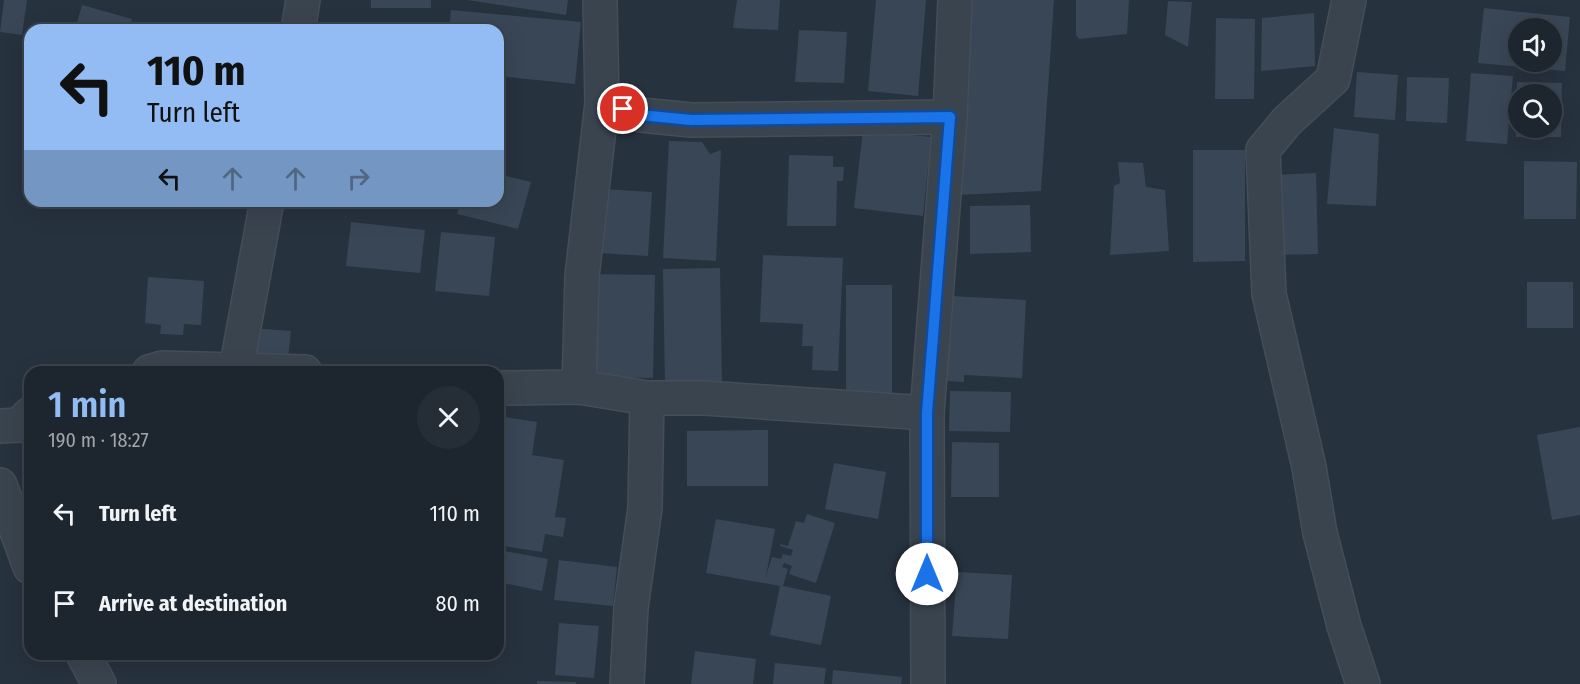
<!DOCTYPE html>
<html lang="en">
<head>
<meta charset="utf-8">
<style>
	:root { --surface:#1d262f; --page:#252e37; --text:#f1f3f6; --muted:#a0a5aa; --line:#3b434b; --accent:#92bcf3 }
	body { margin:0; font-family:"Fira Sans Condensed",sans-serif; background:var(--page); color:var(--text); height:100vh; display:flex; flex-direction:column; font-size:22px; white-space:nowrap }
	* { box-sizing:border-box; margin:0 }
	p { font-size:20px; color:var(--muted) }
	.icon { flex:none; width:33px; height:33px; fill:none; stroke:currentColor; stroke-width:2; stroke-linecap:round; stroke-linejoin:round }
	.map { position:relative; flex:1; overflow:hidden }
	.details { position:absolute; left:24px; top:366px; width:480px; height:294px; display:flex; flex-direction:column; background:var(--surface); border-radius:18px; box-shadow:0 6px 24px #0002,0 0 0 2px var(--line) }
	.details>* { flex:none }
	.banner { position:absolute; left:24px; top:24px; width:480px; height:183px; border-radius:18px; box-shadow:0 6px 24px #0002,0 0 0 2px var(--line); background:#92bcf3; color:#111; overflow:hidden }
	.controls { position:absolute; left:1508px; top:18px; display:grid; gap:12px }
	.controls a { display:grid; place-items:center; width:54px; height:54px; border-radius:50%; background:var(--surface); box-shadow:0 6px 24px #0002,0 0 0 2px var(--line); font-size:30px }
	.pin { position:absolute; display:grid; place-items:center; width:51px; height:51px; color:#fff; margin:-26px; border:3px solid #fff; border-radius:50%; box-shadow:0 2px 6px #0007 }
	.me { position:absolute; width:66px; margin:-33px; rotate:0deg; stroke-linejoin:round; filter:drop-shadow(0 0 4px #0008) }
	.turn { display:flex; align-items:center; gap:21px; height:126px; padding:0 24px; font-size:27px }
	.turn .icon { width:78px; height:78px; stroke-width:2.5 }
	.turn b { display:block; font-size:42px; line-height:51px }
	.lanes { display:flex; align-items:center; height:57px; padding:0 24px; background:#0003; justify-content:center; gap:30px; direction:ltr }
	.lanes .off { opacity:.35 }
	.round { display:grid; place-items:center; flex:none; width:63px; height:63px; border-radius:32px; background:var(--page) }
	.overview { display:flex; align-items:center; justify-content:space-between; height:102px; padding:0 24px }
	h1 { font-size:36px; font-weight:600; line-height:45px; color:var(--accent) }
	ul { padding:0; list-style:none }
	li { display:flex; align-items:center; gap:18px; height:90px; padding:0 24px }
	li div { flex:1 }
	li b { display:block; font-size:22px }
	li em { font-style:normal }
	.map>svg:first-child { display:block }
	.building { fill:#394655; fill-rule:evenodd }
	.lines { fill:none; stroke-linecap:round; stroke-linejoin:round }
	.minor-casing { stroke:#444d58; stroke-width:36 }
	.minor { stroke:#3a444f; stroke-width:33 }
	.route-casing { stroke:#114b97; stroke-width:15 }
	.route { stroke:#1a73e8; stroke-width:10 }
</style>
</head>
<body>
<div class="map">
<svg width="1580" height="684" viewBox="0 0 1580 684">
	<rect width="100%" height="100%" fill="#27323f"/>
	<g class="building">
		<polygon points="4,0 27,0 22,35 0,32"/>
		<rect x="371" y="0" width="60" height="8"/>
		<polygon points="467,0 568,0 566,15"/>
		<polygon points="737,0 780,0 778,30 733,28"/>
		<polygon points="876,0 926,0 918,96 868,91"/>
		<polygon points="970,0 1054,0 1041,191 957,195"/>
		<polygon points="1076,0 1129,0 1127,34 1079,39 1076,35"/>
		<polygon points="1168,1 1192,2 1188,47 1165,35"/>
		<polygon points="82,5 132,19 129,30 75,30"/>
		<path d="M 1484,8 L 1570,17 L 1565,71 L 1478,63 ZM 1518,28 L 1551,28 L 1551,62 L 1518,62 Z"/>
		<polygon points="451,10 581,22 575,84 498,76 498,30 449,30"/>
		<polygon points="1314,13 1315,66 1261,71 1262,18"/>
		<polygon points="1216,18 1255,19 1254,99 1215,99"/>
		<polygon points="799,30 847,32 844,83 795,82"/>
		<polygon points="1357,72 1398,75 1395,120 1354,117"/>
		<polygon points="1471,73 1513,76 1507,144 1466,141"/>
		<polygon points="1407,77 1449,78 1447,123 1406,121"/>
		<polygon points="1517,82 1562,83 1561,137 1516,137 1516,128 1551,128 1551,94 1517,94"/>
		<polygon points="1334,128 1379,134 1376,206 1327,204"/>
		<polygon points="863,130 931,137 923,216 854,208"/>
		<polygon points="669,141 702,142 710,154 721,150 716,261 663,258"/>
		<polygon points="1193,150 1245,150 1245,261 1193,262"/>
		<polygon points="789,155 833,156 833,167 844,167 843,181 837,181 836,226 787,226"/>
		<polygon points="1524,161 1577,162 1576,219 1524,219"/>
		<polygon points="1118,162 1143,163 1146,187 1165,190 1169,251 1110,255 1114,186 1120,183"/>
		<polygon points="1316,173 1318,254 1276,255 1274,175"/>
		<polygon points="498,174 531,182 518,229 457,214 461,201 498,201"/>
		<polygon points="602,189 652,192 648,256 598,253"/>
		<polygon points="380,201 428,201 427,209"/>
		<polygon points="1030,205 1031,252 970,254 970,206"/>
		<polygon points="351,222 425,230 420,273 346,266"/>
		<polygon points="441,232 495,237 489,296 435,291"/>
		<polygon points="763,255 843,258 838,371 812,370 813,346 802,346 803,324 760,322"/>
		<polygon points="720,268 722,383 665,385 663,269"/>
		<polygon points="591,274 655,275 653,378 589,377"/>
		<polygon points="148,277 204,281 201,325 184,324 183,335 160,334 161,325 145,323"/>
		<rect x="1527" y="282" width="46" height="46"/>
		<polygon points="846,285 892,285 892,398 846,399"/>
		<polygon points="951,296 1026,300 1022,378 964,375 964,382 947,381"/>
		<polygon points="249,328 291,331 288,358 246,355"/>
		<polygon points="950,391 1011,392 1010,432 949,431"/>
		<polygon points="498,416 537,422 532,455 564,460 555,517 566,518 563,537 545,534 542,552 503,546 505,535 498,534"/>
		<polygon points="1580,427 1580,515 1552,520 1537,435"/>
		<polygon points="768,430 768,486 687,486 687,431"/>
		<polygon points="952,442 999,443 999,497 951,497"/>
		<polygon points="834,463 886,472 878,519 825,509"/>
		<polygon points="807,514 835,523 816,583 789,574 792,566 784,563 782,567 788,569 783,586 831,596 821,645 770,635 780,586 706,573 716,519 775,529 766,576 772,557 781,559 783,554 791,556 793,550 780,546 780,544 788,546 796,521 804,523"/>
		<polygon points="498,550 548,559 542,591 498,582"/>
		<polygon points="559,560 617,567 613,606 554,600"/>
		<polygon points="957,572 1012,575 1008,639 952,636"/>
		<polygon points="559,623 599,626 594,678 555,675"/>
		<polygon points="695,651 756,659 753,684 691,684"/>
		<polygon points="775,663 826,668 824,684 773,684"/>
		<polygon points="833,670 902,677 901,684 832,684"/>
		<polygon points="537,681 576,682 576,684 537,684"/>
	</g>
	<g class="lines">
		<defs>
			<g id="minor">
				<polyline points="600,0 602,103"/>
				<polyline points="1349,0 1333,79 1287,121 1263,150 1269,294 1309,467 1320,533 1344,626 1363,684"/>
				<polyline points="298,30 303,0"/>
				<polyline points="236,370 267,201"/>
				<polyline points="149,372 162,368 305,372"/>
				<polyline points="579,387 582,276 602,103 641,115 691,120 950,117"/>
				<polyline points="498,388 579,387 647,398 705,398 927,413"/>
				<polyline points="0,426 19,425 30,414"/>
				<polyline points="0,485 30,567"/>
				<polyline points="83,654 99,684"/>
				<polyline points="627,684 631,608 645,508 647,398"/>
				<polyline points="928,684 927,413 950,117 955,0"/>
			</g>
		</defs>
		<use href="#minor" class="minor-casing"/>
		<use href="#minor" class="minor"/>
	</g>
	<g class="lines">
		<defs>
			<polyline id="route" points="623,109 640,115 691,120 950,117 927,413 927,574"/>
		</defs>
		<use href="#route" class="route-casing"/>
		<use href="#route" class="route"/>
	</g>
</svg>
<div class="controls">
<a><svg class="icon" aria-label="sound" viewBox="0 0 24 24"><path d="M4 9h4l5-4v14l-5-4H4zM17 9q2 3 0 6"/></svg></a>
<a><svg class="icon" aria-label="search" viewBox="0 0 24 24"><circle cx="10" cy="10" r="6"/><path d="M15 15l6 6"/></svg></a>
</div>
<div class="pin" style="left:623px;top:109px;background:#d93025"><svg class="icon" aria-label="arrive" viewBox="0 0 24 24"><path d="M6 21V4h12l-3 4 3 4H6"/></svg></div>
<svg class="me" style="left:927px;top:574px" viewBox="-20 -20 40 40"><circle r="19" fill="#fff"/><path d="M0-13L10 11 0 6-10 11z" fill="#1a73e8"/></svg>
<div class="banner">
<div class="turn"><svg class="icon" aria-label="left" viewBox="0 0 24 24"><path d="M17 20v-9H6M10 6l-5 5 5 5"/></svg><div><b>110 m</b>Turn left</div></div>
<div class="lanes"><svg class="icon" aria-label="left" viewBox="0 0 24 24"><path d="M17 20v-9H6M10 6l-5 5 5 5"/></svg><svg class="icon off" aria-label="ahead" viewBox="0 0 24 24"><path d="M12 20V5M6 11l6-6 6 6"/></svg><svg class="icon off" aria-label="ahead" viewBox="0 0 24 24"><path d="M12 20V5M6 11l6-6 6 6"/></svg><svg class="icon off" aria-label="right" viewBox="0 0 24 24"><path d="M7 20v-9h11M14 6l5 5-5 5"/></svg></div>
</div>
<section class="details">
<div class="overview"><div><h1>1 min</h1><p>190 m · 18:27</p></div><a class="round"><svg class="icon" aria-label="close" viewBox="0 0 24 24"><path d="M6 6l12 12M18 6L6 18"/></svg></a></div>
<ul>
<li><svg class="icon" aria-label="left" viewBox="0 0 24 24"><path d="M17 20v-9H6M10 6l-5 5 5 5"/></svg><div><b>Turn left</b></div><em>110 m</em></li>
<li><svg class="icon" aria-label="arrive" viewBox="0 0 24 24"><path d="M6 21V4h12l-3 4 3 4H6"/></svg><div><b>Arrive at destination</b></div><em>80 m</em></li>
</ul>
</section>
</div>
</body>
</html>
